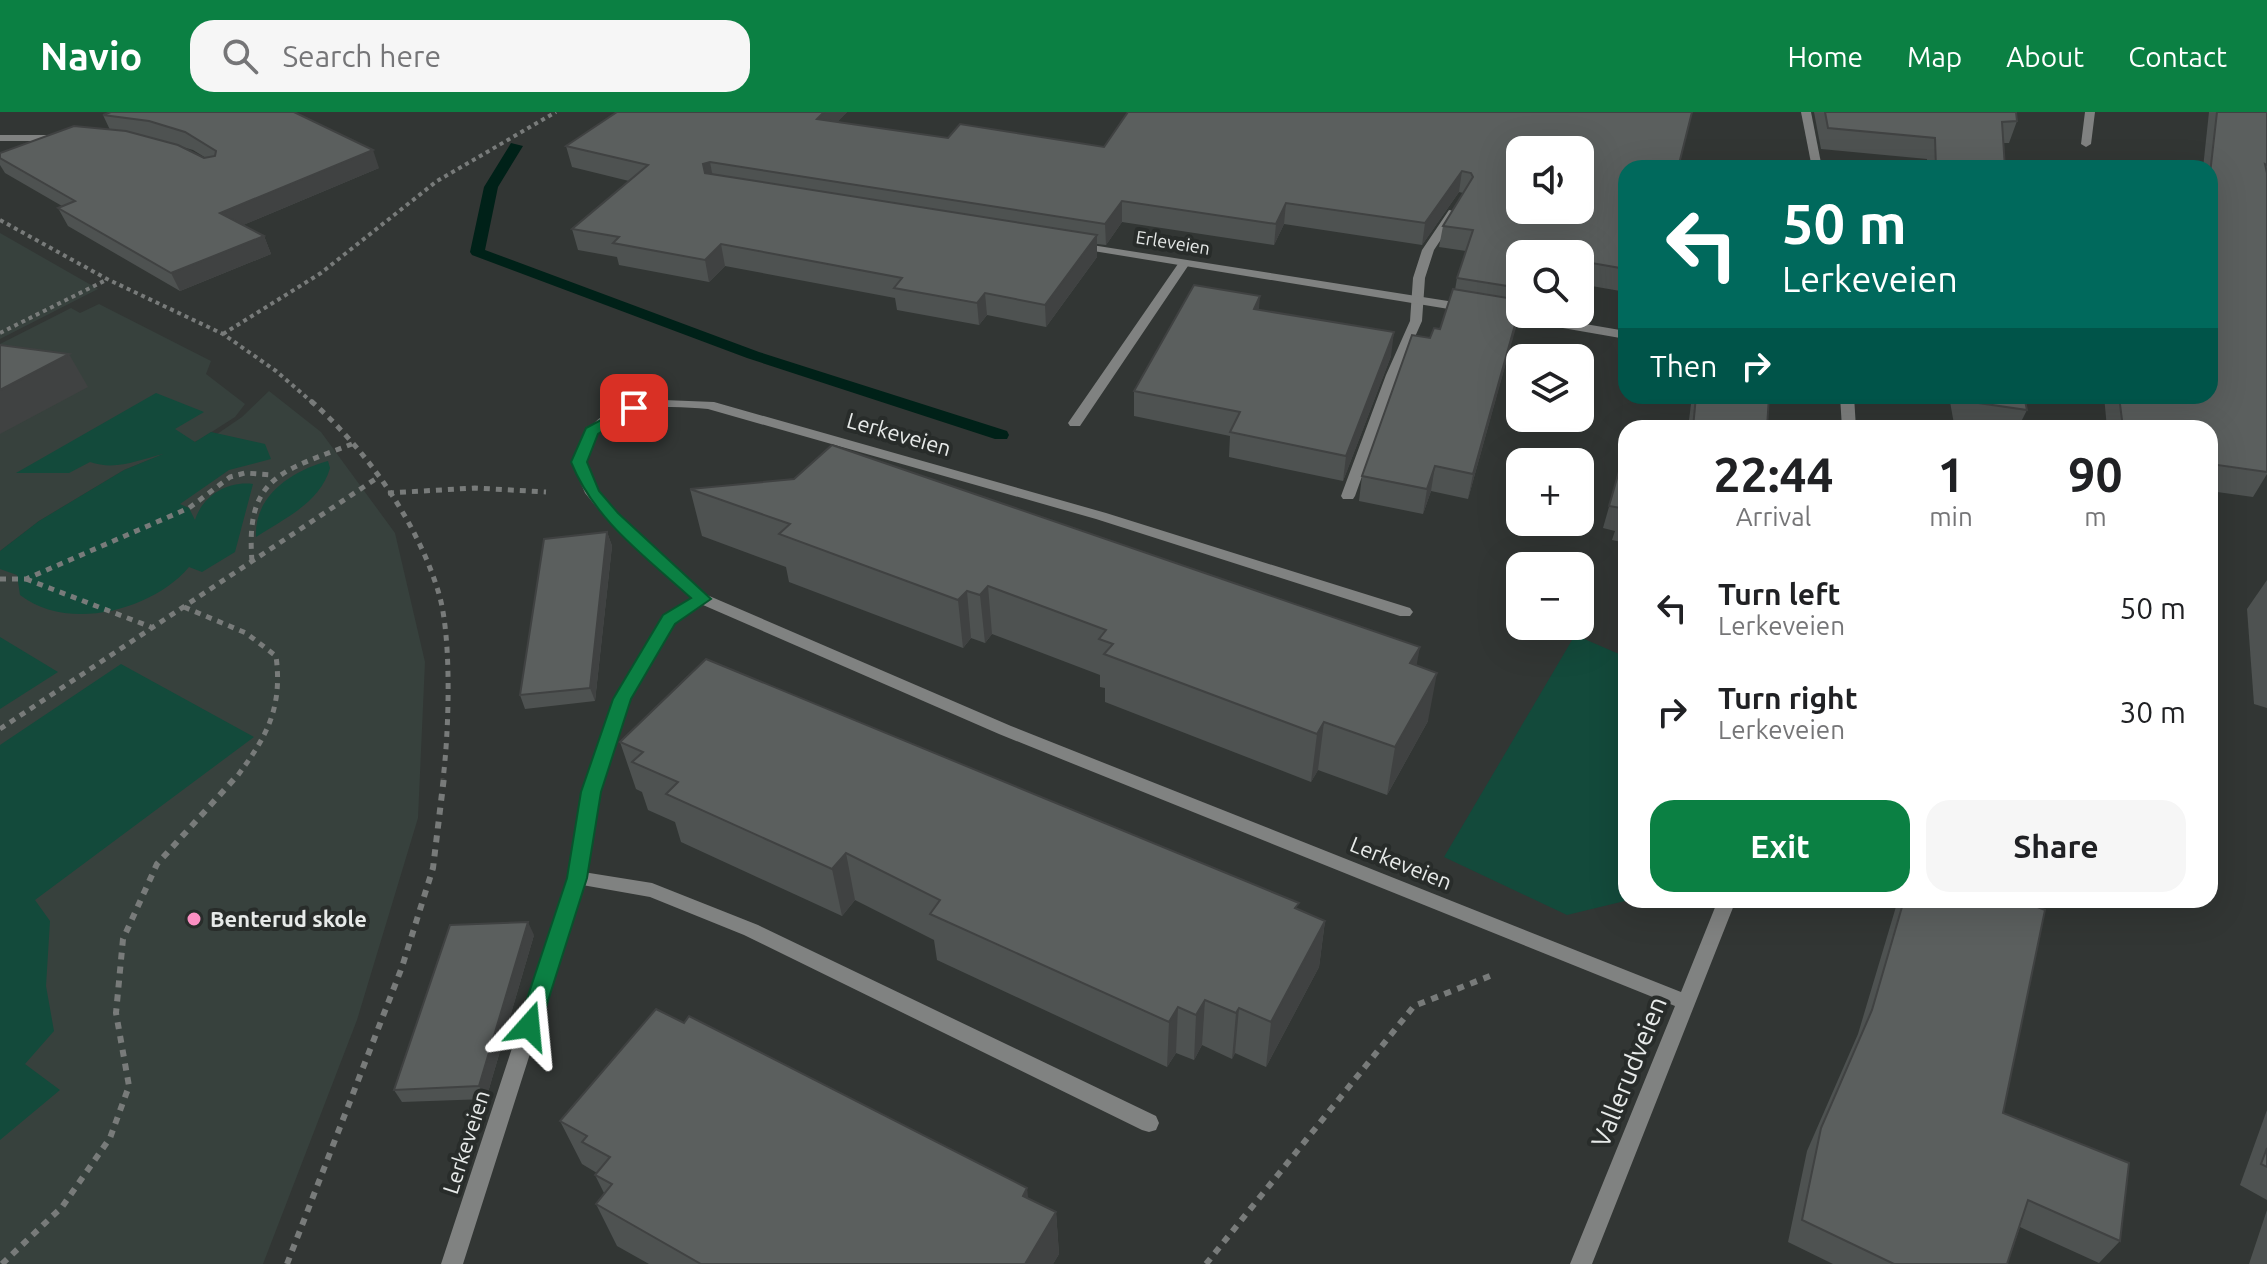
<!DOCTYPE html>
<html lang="en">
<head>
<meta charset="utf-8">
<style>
	:root { --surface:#fff; --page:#f6f6f6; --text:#202124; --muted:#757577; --accent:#0b8043 }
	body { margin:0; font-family:Ubuntu,sans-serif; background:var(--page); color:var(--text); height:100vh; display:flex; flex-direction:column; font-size:30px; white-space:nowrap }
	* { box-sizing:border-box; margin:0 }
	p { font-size:26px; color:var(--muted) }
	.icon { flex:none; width:44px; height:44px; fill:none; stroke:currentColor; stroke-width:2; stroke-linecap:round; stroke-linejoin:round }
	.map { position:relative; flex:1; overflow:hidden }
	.details { position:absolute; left:1618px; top:308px; width:600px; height:488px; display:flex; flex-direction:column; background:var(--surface); border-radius:24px; box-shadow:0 8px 32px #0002 }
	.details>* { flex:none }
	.hud { position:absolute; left:1618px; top:48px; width:600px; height:244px; border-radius:24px; box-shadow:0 8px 32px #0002; background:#00695c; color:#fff; overflow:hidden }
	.tools { position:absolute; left:1506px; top:24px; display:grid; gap:16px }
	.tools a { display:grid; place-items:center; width:88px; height:88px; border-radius:16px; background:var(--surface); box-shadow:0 8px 32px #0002; font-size:40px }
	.pin { position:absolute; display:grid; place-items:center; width:68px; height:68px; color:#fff; margin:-34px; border-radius:16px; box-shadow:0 4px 12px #0006 }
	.me { position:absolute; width:88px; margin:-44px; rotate:18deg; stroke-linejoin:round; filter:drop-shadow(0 0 6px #0008) }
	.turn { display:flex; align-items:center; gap:28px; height:168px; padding:0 32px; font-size:36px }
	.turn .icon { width:104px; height:104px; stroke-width:2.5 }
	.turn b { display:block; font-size:56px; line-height:68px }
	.then { display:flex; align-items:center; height:76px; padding:0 32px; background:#0003; gap:16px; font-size:30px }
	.eta { display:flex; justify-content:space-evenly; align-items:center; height:136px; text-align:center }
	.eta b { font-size:48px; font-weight:600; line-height:56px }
	.button { display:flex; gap:16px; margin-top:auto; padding:16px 32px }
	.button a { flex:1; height:92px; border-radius:24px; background:var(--accent); color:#fff; font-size:32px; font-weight:600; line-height:92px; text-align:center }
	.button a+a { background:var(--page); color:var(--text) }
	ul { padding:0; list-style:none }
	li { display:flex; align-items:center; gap:24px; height:104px; padding:0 32px }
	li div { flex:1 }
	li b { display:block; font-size:30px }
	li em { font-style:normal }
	header { display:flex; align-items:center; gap:48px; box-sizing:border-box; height:112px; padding:0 40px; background:var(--accent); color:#fff }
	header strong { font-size:38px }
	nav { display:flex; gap:44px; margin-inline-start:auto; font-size:28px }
	.search { width:560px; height:72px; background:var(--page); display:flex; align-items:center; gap:20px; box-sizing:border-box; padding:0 28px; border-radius:24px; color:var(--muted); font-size:30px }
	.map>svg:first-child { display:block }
	.built { fill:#37413d }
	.green { fill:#134a3b }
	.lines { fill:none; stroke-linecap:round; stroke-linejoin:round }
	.stream { fill:#002118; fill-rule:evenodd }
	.path-far2 { stroke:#787b7a; stroke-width:4; stroke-dasharray:4 4; stroke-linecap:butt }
	.path-far1 { stroke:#787b7a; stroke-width:5; stroke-dasharray:6 6; stroke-linecap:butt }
	.path { stroke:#787b7a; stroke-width:6; stroke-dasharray:7 7; stroke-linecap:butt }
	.service { fill:#808281; fill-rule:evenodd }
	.minor { fill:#808281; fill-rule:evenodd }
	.wall { fill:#4e5251; fill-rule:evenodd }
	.shaded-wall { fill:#404242 }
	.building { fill:#5b5f5e; stroke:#404242; stroke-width:2; fill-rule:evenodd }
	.route { fill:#0b8043; stroke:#07532c; stroke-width:2 }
	.poi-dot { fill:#fc8fc3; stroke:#282c2a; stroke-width:3 }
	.labels { text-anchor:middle; stroke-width:8; stroke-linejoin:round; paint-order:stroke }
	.far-street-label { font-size:18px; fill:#e7eae9; stroke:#282c2a }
	.street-label { font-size:22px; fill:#e7eae9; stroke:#282c2a }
	.poi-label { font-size:22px; font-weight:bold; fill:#e7eae9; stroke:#282c2a; text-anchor:start }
	.near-street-label { font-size:26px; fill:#e7eae9; stroke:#282c2a }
</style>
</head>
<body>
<header>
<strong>Navio</strong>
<div class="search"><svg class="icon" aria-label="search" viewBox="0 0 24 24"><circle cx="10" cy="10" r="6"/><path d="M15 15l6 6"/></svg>Search here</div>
<nav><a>Home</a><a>Map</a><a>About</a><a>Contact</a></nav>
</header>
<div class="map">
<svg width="2267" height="1152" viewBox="0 0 2267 1152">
	<rect width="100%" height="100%" fill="#323634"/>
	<g class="built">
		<polygon points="0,121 98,177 0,227"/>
		<polygon points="99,192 211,249 206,262 245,292 235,305 199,328 124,358 39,409 0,439 0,232 71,196 80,201"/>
		<polygon points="269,279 321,320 395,421 425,550 418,706 357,908 263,1152 0,1152 0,448 201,333 242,305"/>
	</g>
	<g class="green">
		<path d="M 156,281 L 204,300 L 175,317 L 195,330 L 211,320 L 265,332 L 271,347 L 229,358 L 180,392 L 189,396 L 195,408 C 203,383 228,369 253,372 L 235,440 L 202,460 L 189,455 C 152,499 67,520 20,483 L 17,463 L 0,457 L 0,439 L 39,409 L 124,358 L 163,342 C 138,348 116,359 90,350 L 69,361 L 16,361 Z"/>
		<path d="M 328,349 L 330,356 C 320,391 285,406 256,425 C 254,384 291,359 328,349 Z"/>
		<polygon points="1575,523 1626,545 1626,788 1629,788 1567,803 1444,745"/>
		<polygon points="0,525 58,560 0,597"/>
		<polygon points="121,552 254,625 35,788 50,809 46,874 54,919 25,952 60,978 0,1028 0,633"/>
	</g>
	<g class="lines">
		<polygon class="stream" points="511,31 523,34 498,75 485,138 759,240 1007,319 1009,323 1007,327 995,327 747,246 472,143 470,140 484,75"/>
		<g class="path-far2">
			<polyline points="0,108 107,167 223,222 276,259 313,291"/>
			<polyline points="0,221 106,168"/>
			<polyline points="223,222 321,161 437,69 556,0"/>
		</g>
		<g class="path-far1">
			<path d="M 311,289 C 367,338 418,411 439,482 C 452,526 449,620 443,667"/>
			<polyline points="388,381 475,376 546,380"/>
			<path d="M 252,449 C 245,364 283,359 352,332"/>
			<polyline points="0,467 26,467 189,396 230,365 245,361 273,363"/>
			<polyline points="26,467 151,515"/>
			<path d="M 184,495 L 246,521 L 276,544 C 283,597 266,626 235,667"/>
			<polyline points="0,617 377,366"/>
		</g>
		<g class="path">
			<polyline points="2,1152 62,1095 110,1026 129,974 116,901 123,827 157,752 236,665"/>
			<polyline points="287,1152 402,855 433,756 444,665"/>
			<polyline points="1206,1152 1414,894 1495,862"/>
		</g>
		<g class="service">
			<polygon points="0,23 62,23 67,26 62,29 0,29"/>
			<polygon points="1449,98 1459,100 1434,138 1425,166 1422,209 1398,263 1355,384 1353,387 1343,387 1341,384 1386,263 1410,209 1413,166 1422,138"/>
			<polygon points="1184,148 1190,151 1082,311 1080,314 1070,314 1068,311 1180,149"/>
			<polygon points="577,759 652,771 758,813 1156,1004 1159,1011 1156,1018 1149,1020 1142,1018 744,823 650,785 571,771 568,766 571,761"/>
		</g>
		<g class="minor">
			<polygon points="1801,0 1811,0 1822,56 1812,56"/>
			<polygon points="2085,0 2095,0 2091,32 2086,35 2081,32"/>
			<polygon points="1079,131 1467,192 1473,196 1467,200 1075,136 1073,134"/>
			<polygon points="1497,197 1626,219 1626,227 1493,204 1493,198"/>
			<polygon points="1840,284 1854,284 1856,316 1842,316"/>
			<path d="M 663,288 L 714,290 L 1106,401 L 1410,496 L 1413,500 L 1410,504 L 1400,504 L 1096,407 L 708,297 C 673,294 623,290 599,321 C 592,329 590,340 586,350 L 598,380 L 617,402 L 707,483 L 1011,614 L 1681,880 L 1718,788 L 1736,788 L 1592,1152 L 1570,1152 L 1675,894 L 999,622 L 703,493 L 675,512 L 630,587 L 600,680 L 586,766 L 463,1152 L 441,1152 L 568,766 L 582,680 L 614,587 L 664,504 L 692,486 L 607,408 L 585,381 L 572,350 C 593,300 609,293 663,288 Z"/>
		</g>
	</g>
	<g class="wall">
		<path d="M 111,0 L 379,56 L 243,113 L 264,124 L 271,142 L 180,179 L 68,114 L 58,96 L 62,94 L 5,61 L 0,53 L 0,41 L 110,18 L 103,3 ZM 151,26 L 193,38 L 206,46 L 204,46 Z"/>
		<polygon points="847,0 837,10 948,26 1104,35 1626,56 1626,180 1580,172 1580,142 1520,142 1520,199 1468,387 1431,379 1423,402 1359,389 1362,364 1430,226 1440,217 1455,178 1457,166 1466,139 1439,135 1443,114 1463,81 1459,80 1422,133 1284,112 1274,133 1122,110 1106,133 1097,132 1097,145 1046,215 987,203 979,213 897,198 895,186 725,154 709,170 619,153 617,145 578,138 572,117 629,69 572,55 566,34"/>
		<polygon points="1814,0 2016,0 2017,9 2009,31 2003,31 2005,56 1927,56 1927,47 1821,37"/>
		<polygon points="2209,0 2267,0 2267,362 2253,385 2210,379 2210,316 2107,316 2104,284 2210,284 2210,56 2203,56"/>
		<polygon points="1259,197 1391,244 1343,369 1229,345 1230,324 1134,304 1134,279"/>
		<polygon points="1692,284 1769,284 1767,316 1688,316"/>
		<polygon points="1949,284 2024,284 2027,298 2018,316 1980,316 1954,312"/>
		<polygon points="1626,335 1626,431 1612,428 1615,419 1603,416"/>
		<polygon points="690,377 1416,554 1428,609 1387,683 1318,658 1311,670 1105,590 1105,576 1100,575 1100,563 992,522 985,531 971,526 963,536 789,470 786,455 702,424"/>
		<polygon points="607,420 612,434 595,589 525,597 520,583"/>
		<polygon points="2267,468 2267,596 2254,592 2247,497"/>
		<polygon points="620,630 1298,798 1325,809 1319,855 1266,955 1235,941 1232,947 1202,933 1194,948 1176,941 1167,955 937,848 934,828 855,788 842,804 681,730 675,710 648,698 642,680 636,677"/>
		<polygon points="1898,788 2019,788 2003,1001 2120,1129 2099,1151 2020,1115 2007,1152 1833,1152 1788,1130 1807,1039 1858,922"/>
		<polygon points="534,823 486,987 402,990 394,978"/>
		<polygon points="2267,998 2267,1088 2240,1073"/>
		<polygon points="560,1009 1028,1086 1056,1100 1059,1142 1053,1152 649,1152 617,1134 596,1092 604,1081 595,1063 597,1061 582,1052"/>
		<polygon points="2267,1098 2267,1152 2249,1152"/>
	</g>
	<g class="shaded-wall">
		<polygon points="824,0 847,0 820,28 817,7"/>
		<polygon points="373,38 379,56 229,119 220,101"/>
		<polygon points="710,50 714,71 708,73 703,52"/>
		<polygon points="1462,59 1459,80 1422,133 1425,111"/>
		<polygon points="1122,89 1122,110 1106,133 1105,112"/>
		<polygon points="1286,91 1284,112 1274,133 1276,112"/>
		<polygon points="1097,123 1097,145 1046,215 1045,193"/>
		<polygon points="264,124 271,142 180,179 171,161"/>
		<polygon points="721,132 725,154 709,170 705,148"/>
		<polygon points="985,181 987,203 979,213 977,191"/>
		<polygon points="1260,184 1258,208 1254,197"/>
		<polygon points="1520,195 1517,212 1468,387 1473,362"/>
		<polygon points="1394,220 1391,244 1343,369 1346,344"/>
		<polygon points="69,242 88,275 0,322 0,278"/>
		<polygon points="1435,354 1431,379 1423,402 1427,377"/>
		<polygon points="607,420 612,434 595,589 590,576"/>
		<polygon points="988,474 992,522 985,531 980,483"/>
		<polygon points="967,479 971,526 963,536 958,488"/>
		<polygon points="1420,535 1411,583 1410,551"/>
		<polygon points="1437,561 1428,609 1387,683 1395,635"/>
		<polygon points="1324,610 1318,658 1311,670 1317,622"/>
		<polygon points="846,741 855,788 842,804 832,757"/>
		<polygon points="1325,809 1319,855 1266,955 1271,910"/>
		<polygon points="528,810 534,823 486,987 479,974"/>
		<polygon points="1205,888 1202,933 1194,948 1196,903"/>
		<polygon points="1178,895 1176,941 1167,955 1169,910"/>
		<polygon points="1239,896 1235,941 1232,947 1236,901"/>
		<polygon points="1027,1076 1032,1118 1023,1084"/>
		<polygon points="1056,1100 1059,1142 1053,1152 1025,1152"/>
	</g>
	<g class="building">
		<polygon points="111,0 294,0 373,38 220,101 264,124 171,161 58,96 75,89 0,46 0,41 74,14 126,19 178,33 204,46 215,44 216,39 185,20 149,9 103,3"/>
		<path d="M 617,0 L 824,0 L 817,7 L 948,26 L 960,12 L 1104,35 L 1128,0 L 1692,0 L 1678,56 L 1626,56 L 1626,157 L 1580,149 L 1580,142 L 1520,142 L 1520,176 L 1457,166 L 1473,118 L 1443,114 L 1473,65 L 1471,61 L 1462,59 L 1425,111 L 1286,91 L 1276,112 L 1122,89 L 1105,112 L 710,50 L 703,52 L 705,61 L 1097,123 L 1045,193 L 985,181 L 977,191 L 894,176 L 902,166 L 721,132 L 705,148 L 613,131 L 619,125 L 572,117 L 648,53 L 566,34 ZM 1520,38 L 1580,38 L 1580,98 L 1520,98 Z"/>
		<polygon points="1825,0 2016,0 2017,9 2002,10 2005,56 1936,56 1935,26 1828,16"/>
		<polygon points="2217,0 2267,0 2267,53 2265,52 2267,61 2267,360 2210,352 2210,316 2123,316 2119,284 2210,284 2210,62"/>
		<polygon points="1194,173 1260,184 1254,197 1394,220 1346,344 1230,320 1240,300 1134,279"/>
		<polygon points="1453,177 1520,188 1520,195 1473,362 1435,354 1427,377 1362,364 1412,223 1430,226 1434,216 1440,217"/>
		<polygon points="0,233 69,242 0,278"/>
		<polygon points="1696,284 1769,284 1767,316 1693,316"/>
		<polygon points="1964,284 2024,284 2027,298 1965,289"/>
		<polygon points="1642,309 1682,316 1641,316"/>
		<polygon points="832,333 1420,535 1410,551 1437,561 1395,635 1324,610 1317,622 1104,542 1113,532 1099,527 1106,518 988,474 980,483 967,479 958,488 779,422 790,412 690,377 794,367"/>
		<polygon points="1626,335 1626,408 1619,406 1621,396 1609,394"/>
		<polygon points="607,420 590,576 520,583 544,427"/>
		<polygon points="706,547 1299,791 1295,796 1325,809 1271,910 1239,896 1236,901 1205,888 1196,903 1178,895 1169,910 930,802 940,788 846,741 832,757 666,682 678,670 632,650 643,640 620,630"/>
		<polygon points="1904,788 2019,788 2045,798 2003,1001 2129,1051 2120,1129 2028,1088 2007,1152 1894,1152 1802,1108 1821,1016 1872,898"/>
		<polygon points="528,810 479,974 394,978 450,813"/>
		<polygon points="656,897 684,911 689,904 1027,1076 1023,1084 1056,1100 1025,1152 701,1152 596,1092 612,1072 595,1063 610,1045 582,1030 587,1024 560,1009"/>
		<polygon points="2267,1036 2267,1055 2261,1052"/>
	</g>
	<path class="route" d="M 629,293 L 641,296 L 598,322 L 587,350 L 599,379 L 618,401 L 711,487 L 675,512 L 631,587 L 601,680 L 587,766 L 540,914 L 537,921 L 521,921 L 518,914 L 567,766 L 581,680 L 613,587 L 663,503 L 691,486 C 645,444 595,409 571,350 L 586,316 Z"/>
	<circle class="poi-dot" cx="194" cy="807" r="8"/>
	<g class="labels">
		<g class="far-street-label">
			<text transform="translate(1173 131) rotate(9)" y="6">Erleveien</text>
		</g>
		<g class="street-label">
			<text transform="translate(899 322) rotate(16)" y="8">Lerkeveien</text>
			<text transform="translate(1401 751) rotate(22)" y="8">Lerkeveien</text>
			<text transform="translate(466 1030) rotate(-72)" y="8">Lerkeveien</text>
		</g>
		<g class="poi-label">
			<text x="210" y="815">Benterud skole</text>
		</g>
		<g class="near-street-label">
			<text transform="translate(1629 960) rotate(-68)" y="9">Vallerudveien</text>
		</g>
	</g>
</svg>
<div class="tools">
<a><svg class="icon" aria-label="sound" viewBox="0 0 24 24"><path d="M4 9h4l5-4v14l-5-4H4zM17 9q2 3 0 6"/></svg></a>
<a><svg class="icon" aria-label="search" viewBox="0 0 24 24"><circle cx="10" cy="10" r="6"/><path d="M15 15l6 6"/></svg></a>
<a><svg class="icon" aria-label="layers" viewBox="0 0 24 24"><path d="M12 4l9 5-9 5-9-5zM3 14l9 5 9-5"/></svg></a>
<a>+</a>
<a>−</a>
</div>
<div class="pin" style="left:634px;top:296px;background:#d93025"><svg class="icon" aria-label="arrive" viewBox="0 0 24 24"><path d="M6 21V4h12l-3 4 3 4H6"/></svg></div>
<svg class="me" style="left:529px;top:914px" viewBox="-20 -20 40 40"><path d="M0-17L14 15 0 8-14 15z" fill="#0b8043" stroke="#fff" stroke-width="4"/></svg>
<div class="hud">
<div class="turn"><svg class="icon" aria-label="left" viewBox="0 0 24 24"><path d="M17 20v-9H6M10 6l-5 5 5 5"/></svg><div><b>50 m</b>Lerkeveien</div></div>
<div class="then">Then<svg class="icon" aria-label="right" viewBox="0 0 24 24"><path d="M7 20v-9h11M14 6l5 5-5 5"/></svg></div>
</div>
<section class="details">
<div class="eta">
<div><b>22:44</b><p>Arrival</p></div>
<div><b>1</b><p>min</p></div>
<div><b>90</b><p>m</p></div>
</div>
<ul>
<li><svg class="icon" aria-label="left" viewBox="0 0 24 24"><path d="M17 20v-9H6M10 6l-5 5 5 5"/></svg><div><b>Turn left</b><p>Lerkeveien</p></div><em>50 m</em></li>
<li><svg class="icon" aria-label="right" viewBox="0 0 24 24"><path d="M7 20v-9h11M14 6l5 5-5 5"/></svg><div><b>Turn right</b><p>Lerkeveien</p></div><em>30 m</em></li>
</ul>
<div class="button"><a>Exit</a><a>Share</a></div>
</section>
</div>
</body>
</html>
